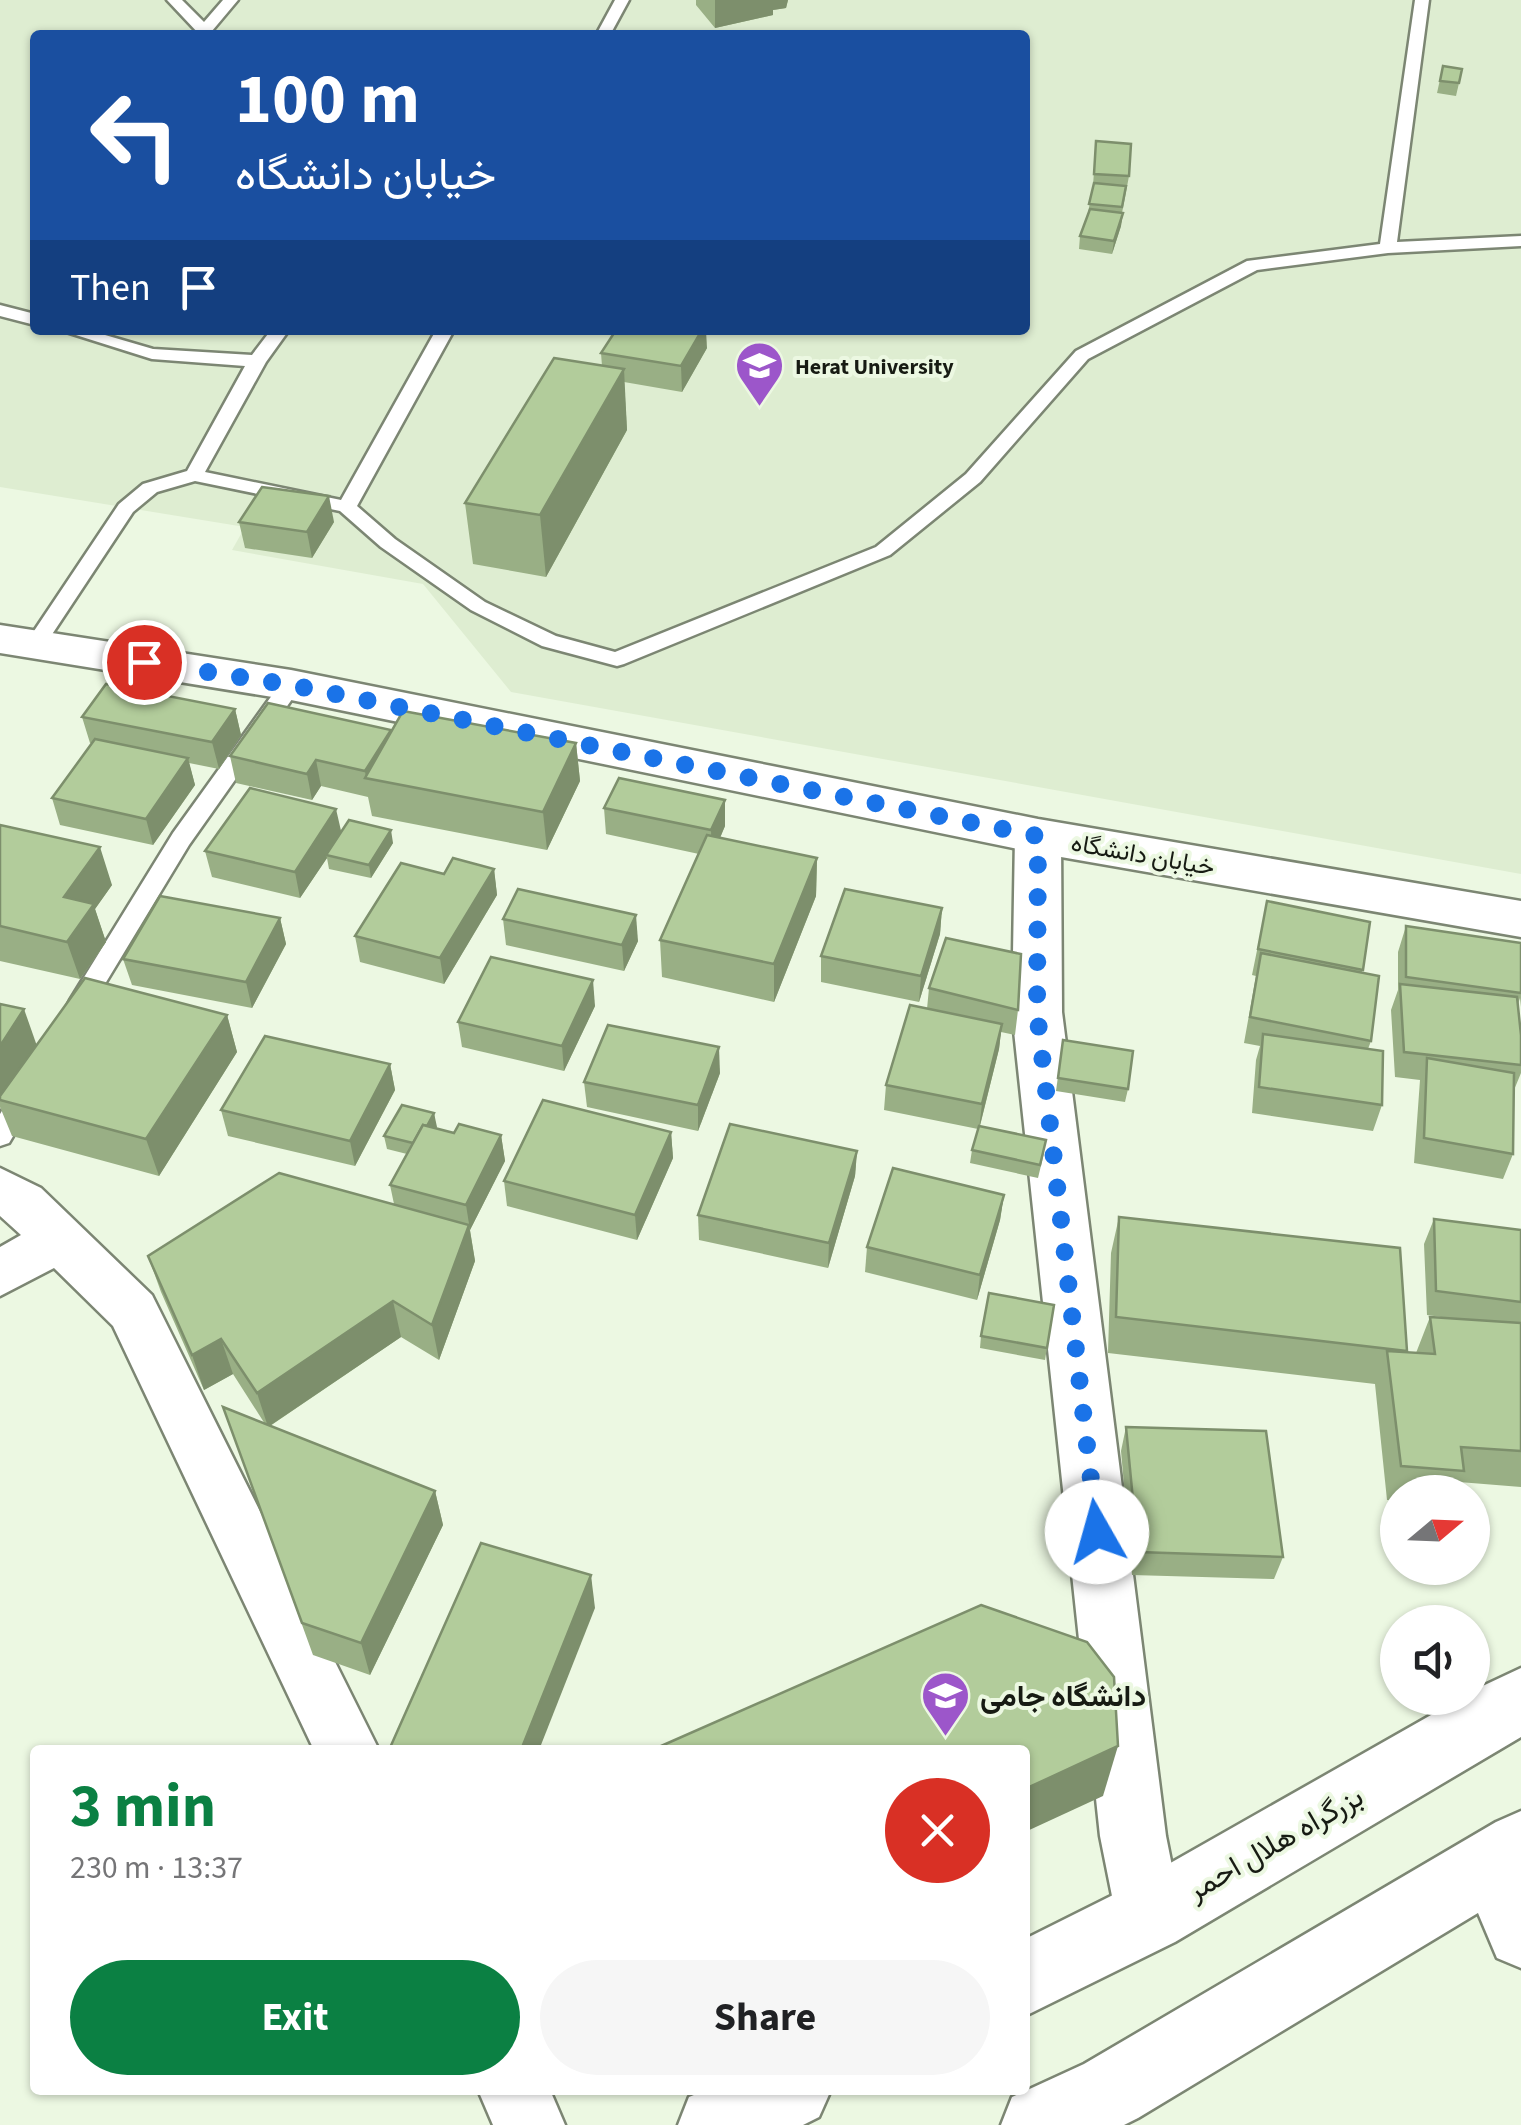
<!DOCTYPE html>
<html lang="en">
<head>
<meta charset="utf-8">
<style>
	:root { --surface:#fff; --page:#f6f6f6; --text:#202124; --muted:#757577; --accent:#0b8043 }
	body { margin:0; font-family:"Source Sans 3",Vazirmatn,sans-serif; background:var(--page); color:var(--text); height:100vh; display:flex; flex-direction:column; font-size:38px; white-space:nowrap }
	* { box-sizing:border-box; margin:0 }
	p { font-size:32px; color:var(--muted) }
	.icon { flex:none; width:55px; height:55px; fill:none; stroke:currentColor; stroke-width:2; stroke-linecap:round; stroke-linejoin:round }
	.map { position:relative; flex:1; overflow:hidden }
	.side { position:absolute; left:30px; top:1745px; width:1000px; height:350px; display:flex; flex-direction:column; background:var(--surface); border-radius:10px; box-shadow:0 2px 8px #0004 }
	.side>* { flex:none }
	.top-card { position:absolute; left:30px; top:30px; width:1000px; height:305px; border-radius:10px; box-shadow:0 2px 8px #0004; background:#1a4fa0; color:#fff; overflow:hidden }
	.needle { width:65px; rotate:71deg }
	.tools { position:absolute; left:1380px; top:1475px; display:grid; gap:20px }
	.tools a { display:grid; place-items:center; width:110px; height:110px; border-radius:50%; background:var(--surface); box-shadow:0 2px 8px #0004; font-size:50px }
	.pin { position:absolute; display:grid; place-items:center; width:85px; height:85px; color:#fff; margin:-42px; border:5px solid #fff; border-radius:50%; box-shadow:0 2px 10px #0007 }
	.me { position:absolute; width:110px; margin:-55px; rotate:353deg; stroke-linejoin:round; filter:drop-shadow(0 0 8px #0008) }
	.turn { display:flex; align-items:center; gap:35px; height:210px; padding:0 40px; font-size:45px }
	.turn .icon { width:130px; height:130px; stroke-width:2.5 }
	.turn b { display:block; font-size:70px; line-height:85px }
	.then { display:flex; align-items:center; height:95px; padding:0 40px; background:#0003; gap:20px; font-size:38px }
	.round { display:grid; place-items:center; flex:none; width:105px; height:105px; border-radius:52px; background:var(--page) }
	.head { display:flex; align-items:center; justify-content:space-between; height:170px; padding:0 40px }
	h1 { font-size:60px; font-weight:700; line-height:75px; color:var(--accent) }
	.cta { display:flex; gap:20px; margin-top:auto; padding:20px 40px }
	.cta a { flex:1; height:115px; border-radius:60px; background:var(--accent); color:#fff; font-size:40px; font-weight:700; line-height:115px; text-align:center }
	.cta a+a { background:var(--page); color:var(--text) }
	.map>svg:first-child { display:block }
	.built { fill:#deedd1; fill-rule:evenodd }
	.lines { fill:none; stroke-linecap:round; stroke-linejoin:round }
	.lane-casing { stroke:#7c8673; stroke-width:5 }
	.street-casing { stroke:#7c8673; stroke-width:5 }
	.secondary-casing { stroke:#7c8673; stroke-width:5 }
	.highway-casing { stroke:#7c8673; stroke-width:5 }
	.lane { fill:#fff; fill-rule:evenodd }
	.street { fill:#fff; fill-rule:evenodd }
	.secondary { fill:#fff; fill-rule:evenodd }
	.highway { fill:#fff; fill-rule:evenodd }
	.wall { fill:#99af85 }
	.shaded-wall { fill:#7d8f6c }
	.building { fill:#b2cc9b; stroke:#7d8f6c; stroke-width:2.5 }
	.route { stroke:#1a73e8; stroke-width:18; stroke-dasharray:0 32.4 }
	.labels { text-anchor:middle; stroke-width:8; stroke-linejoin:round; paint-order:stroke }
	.far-poi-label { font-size:22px; font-weight:bold; fill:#171b13; stroke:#ecf8e2; text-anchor:start }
	.street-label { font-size:25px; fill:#171b13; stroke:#ecf8e2 }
	.near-poi-label { font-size:30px; font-weight:bold; fill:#171b13; stroke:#ecf8e2; text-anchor:start }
	.near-street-label { font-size:30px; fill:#171b13; stroke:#ecf8e2 }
</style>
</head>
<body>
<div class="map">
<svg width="1521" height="2125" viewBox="0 0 1521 2125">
	<rect width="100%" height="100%" fill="#ecf8e2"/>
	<path class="built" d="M 0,0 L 1521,0 L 1521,874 L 511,692 L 423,584 L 232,550 L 245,527 L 0,487 ZM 35,35 L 1025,35 L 1025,330 L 35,330 Z"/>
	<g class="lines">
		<defs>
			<g id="lane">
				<polygon points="167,0 182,0 204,22 223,0 238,0 212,31 215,35 200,35"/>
				<polygon points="615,0 629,0 610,35 596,35"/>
				<polygon points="1415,0 1429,0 1397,242 1521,236 1521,246 1388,253 1257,270 1088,359 980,482 890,555 624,664 617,666 542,646 471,610 381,547 340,511 195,481 157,492 133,512 41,651 27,651 24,646 119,504 143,484 187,471 245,366 152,359 60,330 88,330 153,349 252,355 271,330 289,330 266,362 205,472 341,500 436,330 454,330 357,506 395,539 485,602 556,636 615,652 876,547 966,474 1076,351 1247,261 1380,244"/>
				<polygon points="0,305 35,314 35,325 0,316"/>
				<polygon points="291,678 302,685 189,845 88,1012 70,1012 67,1006 70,1000 173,833 283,680"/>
				<polygon points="24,1086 33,1089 37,1096 9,1143 0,1146 0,1114 15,1089"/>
			</g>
			<g id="street">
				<polygon points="1038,820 1054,825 1061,836 1062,1012 1166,1836 1182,1916 1173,1940 1149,1949 1125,1940 1116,1916 1100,1836 1012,1012 1015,836 1022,825"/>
				<polygon points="0,1168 41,1188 152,1295 379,1750 314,1750 113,1326 54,1268 0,1296 0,1247 21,1235 0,1216"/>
				<polygon points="1492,1835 1515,1845 1521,1858 1521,1968 1497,1958 1459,1868 1469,1845"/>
				<polygon points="478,2090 550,2090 565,2125 493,2125"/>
			</g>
			<polygon id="secondary" points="0,625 291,670 1038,819 1521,901 1521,937 1038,853 291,700 0,653"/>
			<g id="highway">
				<polygon points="1521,1668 1521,1737 1175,1942 1025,2016 1025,1939 1123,1890 1461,1698 1472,1698 1472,1691"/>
				<polygon points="1521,1811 1521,1887 1138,2118 1124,2125 1001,2125 1012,2097 1084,2064 1496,1822"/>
				<polygon points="706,2090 831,2090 819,2117 803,2125 678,2125 689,2097"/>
			</g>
		</defs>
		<use href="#lane" class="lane-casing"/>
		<use href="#street" class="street-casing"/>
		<use href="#secondary" class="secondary-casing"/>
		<use href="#highway" class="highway-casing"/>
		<use href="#lane" class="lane"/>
		<use href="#street" class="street"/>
		<use href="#secondary" class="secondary"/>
		<use href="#highway" class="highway"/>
	</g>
	<g class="wall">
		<polygon points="696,0 788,0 786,8 773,10 773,15 715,28 696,5"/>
		<polygon points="1443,66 1459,83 1456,96 1437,93"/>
		<polygon points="1096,141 1129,176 1122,213 1121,226 1112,254 1079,249 1080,236 1088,213 1093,186"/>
		<polygon points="707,348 682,392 624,382 627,430 546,577 473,564 465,503 602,366 601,353"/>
		<polygon points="239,522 334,522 312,558 245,548"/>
		<polygon points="235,709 241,735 219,769 189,763 195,785 153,845 60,825 52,798 92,743 90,743 82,717"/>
		<polygon points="391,730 576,743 580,781 547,850 372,816 368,797 321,786 312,800 236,783 230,756"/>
		<polygon points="725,800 725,826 720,838 817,858 816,896 774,1002 662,977 660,940 699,854 606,834 604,808"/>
		<polygon points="0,825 112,885 95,909 106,942 80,979 0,961"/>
		<polygon points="341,833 393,843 371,878 329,869 327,858 300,898 212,877 205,851"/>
		<polygon points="494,869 497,895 444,984 360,962 355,936 444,874"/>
		<polygon points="1267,901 1370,922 1362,973 1371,1041 1368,1049 1382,1105 1373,1131 1252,1113 1256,1060 1260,1046 1244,1043 1256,976 1252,975"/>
		<polygon points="942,908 940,934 919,1002 821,982 821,956"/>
		<polygon points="280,918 286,944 252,1008 132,985 123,959"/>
		<polygon points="503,919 638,941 624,971 506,945"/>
		<polygon points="1406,926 1521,943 1521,1007 1520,998 1518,1004 1521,1035 1521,1073 1514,1090 1513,1154 1503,1179 1414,1163 1420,1080 1395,1077 1391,1010 1398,990 1398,952"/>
		<polygon points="929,988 1018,1010 1015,1035 1001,1032 999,1049 980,1126 1044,1153 1038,1178 970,1163 972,1150 978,1129 884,1110 886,1085 927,1009"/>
		<polygon points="0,1004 37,1045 227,1015 237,1052 159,1176 12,1136 0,1107"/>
		<polygon points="595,1006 564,1071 462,1047 458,1022"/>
		<polygon points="1063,1040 1128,1089 1125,1102 1056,1091"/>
		<polygon points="390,1064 395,1090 355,1166 228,1136 221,1110"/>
		<polygon points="720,1073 698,1131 587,1107 584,1082"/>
		<polygon points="434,1113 436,1128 454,1133 501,1135 505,1161 470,1230 475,1261 439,1360 401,1337 270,1426 435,1491 443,1525 370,1675 313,1655 223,1407 265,1424 233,1374 204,1390 161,1292 148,1256 394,1204 390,1185 407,1154 387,1149 384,1136"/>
		<polygon points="671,1132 673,1158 637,1240 507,1206 504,1181"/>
		<polygon points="857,1151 855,1176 828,1268 699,1240 698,1215"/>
		<polygon points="1004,1195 1000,1220 977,1300 865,1272 867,1247"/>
		<polygon points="1119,1217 1407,1351 1406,1352 1416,1353 1430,1317 1441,1317 1427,1315 1424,1244 1434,1219 1521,1230 1521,1487 1459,1482 1454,1492 1398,1492 1398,1501 1387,1500 1375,1384 1108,1353 1111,1253"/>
		<polygon points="1054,1305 1045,1360 980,1348 981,1336"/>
		<polygon points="1126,1427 1283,1557 1274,1579 1132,1575 1121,1451"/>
	</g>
	<g class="shaded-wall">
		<polygon points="715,0 788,0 786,8 773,10 773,15 715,28"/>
		<polygon points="1123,213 1121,226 1112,254 1114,241"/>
		<polygon points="702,330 706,330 707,348 682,392 681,366"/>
		<polygon points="624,369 627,430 546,577 540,515"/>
		<polygon points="329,496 334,522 312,558 307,532"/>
		<polygon points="235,709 241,735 219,769 212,742"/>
		<polygon points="391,730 396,756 366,778 365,771"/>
		<polygon points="576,743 580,781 547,850 543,812"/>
		<polygon points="188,758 195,785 153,845 146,819"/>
		<polygon points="316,760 321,786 312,800 307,774"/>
		<polygon points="725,800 725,826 712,856 711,830"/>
		<polygon points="336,809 342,835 326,855 327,858 300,898 295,872"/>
		<polygon points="391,830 393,843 371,878 369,865"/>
		<polygon points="100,847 112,885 95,909 106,942 80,979 67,942 64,897"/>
		<polygon points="817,858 816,896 774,1002 774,964"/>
		<polygon points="494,869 497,895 444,984 440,958"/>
		<polygon points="942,908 940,934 919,1002 921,976"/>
		<polygon points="636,915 638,941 624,971 622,945"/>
		<polygon points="280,918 286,944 252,1008 246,982"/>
		<polygon points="593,980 595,1006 564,1071 562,1046"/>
		<polygon points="24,1009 37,1046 0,1100 0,1046"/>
		<polygon points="227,1015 237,1052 159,1176 146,1139"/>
		<polygon points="1002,1024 999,1049 979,1129 982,1104"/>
		<polygon points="719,1047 720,1073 698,1131 698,1105"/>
		<polygon points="390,1064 395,1090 355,1166 350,1141"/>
		<polygon points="434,1113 437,1127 420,1158 417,1145"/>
		<polygon points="671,1132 673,1158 637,1240 635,1215"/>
		<polygon points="501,1135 505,1161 470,1230 466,1205"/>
		<polygon points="857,1151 855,1176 828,1268 829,1243"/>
		<polygon points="1004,1195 1000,1220 977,1300 980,1275"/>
		<polygon points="469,1225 475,1261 439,1360 432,1325"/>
		<polygon points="393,1301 401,1337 268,1427 257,1393"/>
		<polygon points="221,1339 233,1374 204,1390 192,1355"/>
		<polygon points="435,1491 443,1525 370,1675 361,1643"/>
		<polygon points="591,1575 595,1608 539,1750 521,1750"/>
		<polygon points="1118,1746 1103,1796 1025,1832 1025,1789"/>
	</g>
	<g class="building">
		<polygon points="1443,66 1462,69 1459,83 1440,81"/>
		<polygon points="1096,141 1131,144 1129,176 1094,174"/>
		<polygon points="1094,183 1126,186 1122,207 1089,204"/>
		<polygon points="1090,209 1123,213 1114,241 1080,236"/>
		<polygon points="616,330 702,330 681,366 601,353"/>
		<polygon points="554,358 624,369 540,515 465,503"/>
		<polygon points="262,487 329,496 307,532 239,522"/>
		<polygon points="106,684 235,709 212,742 82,717"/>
		<polygon points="268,703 391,730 365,771 316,760 307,774 230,756"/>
		<polygon points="403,711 576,743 543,812 365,778"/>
		<polygon points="95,739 188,758 146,819 52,798"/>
		<polygon points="619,778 725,800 711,830 604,808"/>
		<polygon points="250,788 336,809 295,872 205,851"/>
		<polygon points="349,820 391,830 369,865 326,855"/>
		<polygon points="0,825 100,847 64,897 94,904 67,942 0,926"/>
		<polygon points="707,835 817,858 774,964 660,940"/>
		<polygon points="453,858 494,869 440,958 355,936 401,863 444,874"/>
		<polygon points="518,889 636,915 622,945 503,919"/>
		<polygon points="845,889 942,908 921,976 821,956"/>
		<polygon points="160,896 280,918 246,982 123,959"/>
		<polygon points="1267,901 1370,922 1363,970 1258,949"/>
		<polygon points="1406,926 1521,943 1521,993 1406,977"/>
		<polygon points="946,938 1021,954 1018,1010 929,988"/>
		<polygon points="1261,953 1379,976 1371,1041 1250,1017"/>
		<polygon points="491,957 593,980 562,1046 458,1022"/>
		<polygon points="85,978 227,1015 146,1139 0,1100 0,1096"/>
		<polygon points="1400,984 1517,997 1521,1035 1521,1065 1404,1052"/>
		<polygon points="0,1004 24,1009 0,1046"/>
		<polygon points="910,1005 1002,1024 982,1104 886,1085"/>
		<polygon points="608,1025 719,1047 698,1105 584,1082"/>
		<polygon points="1263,1034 1383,1051 1382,1105 1259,1087"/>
		<polygon points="265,1036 390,1064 350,1141 221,1110"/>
		<polygon points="1063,1040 1133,1051 1128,1089 1058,1078"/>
		<polygon points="1427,1058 1514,1073 1513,1154 1424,1138"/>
		<polygon points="543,1100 671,1132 635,1215 504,1181"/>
		<polygon points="402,1105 434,1113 427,1126 423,1125 413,1143 384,1136"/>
		<polygon points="459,1124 501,1135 466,1205 390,1185 423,1125 454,1133"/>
		<polygon points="730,1124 857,1151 829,1243 698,1215"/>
		<polygon points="979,1126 1046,1140 1040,1165 972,1150"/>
		<polygon points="893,1168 1004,1195 980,1275 867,1247"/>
		<polygon points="279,1173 469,1225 432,1325 393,1301 257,1393 221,1339 192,1355 148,1256"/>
		<polygon points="1119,1217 1400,1248 1407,1351 1116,1317"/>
		<polygon points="1434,1219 1521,1230 1521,1302 1436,1291"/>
		<polygon points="989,1293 1054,1305 1047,1348 981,1336"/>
		<polygon points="1430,1317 1521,1323 1521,1451 1461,1447 1464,1471 1401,1466 1387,1351 1435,1354"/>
		<polygon points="223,1407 435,1491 361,1643 302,1623"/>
		<polygon points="1126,1427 1266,1431 1283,1557 1138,1552"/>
		<polygon points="481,1543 591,1575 521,1750 389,1750"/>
		<polygon points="981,1605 1087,1642 1114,1677 1118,1746 1025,1789 1025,1750 652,1750"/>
	</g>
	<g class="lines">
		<polyline class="route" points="144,662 291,685 1038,836 1037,1012 1097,1532"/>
	</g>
	<defs>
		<symbol id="university-pin" viewBox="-11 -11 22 30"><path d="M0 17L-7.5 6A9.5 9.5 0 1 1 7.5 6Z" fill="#9c56ca" stroke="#ecf8e2"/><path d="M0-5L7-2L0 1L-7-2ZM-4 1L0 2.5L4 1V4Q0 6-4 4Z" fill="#fff"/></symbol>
	</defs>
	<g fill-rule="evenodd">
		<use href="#university-pin" x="732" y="338" width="55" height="75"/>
		<use href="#university-pin" x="918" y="1668" width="55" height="75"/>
	</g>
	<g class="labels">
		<g class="far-poi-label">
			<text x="795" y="374">Herat University</text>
		</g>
		<g class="street-label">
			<text transform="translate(1143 854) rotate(10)" y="9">خیابان دانشگاه</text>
		</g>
		<g class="near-poi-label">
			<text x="980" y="1706">دانشگاه جامی</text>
		</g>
		<g class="near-street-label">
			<text transform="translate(1275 1843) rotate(-30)" y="10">بزرگراه هلال احمر</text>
		</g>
	</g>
</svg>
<div class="tools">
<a><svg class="needle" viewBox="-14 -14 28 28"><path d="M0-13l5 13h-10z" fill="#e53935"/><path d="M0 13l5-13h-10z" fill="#757577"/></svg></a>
<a><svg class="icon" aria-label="sound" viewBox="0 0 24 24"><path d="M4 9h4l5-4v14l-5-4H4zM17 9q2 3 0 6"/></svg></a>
</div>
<div class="pin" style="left:144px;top:662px;background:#d93025"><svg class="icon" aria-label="arrive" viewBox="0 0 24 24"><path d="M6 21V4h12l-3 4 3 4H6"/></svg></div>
<svg class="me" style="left:1097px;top:1532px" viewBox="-20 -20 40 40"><circle r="19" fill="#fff"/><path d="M0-13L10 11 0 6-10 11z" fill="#1a73e8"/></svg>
<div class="top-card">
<div class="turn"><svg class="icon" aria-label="left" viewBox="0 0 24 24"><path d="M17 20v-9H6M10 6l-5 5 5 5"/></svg><div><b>100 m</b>خیابان دانشگاه</div></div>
<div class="then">Then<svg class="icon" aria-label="arrive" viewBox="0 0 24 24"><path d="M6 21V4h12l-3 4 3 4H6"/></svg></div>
</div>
<section class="side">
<div class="head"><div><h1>3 min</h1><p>230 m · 13:37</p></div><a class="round" style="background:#d93025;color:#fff"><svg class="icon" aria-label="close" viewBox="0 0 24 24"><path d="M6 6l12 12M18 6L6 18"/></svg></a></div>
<div class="cta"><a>Exit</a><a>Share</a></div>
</section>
</div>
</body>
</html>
